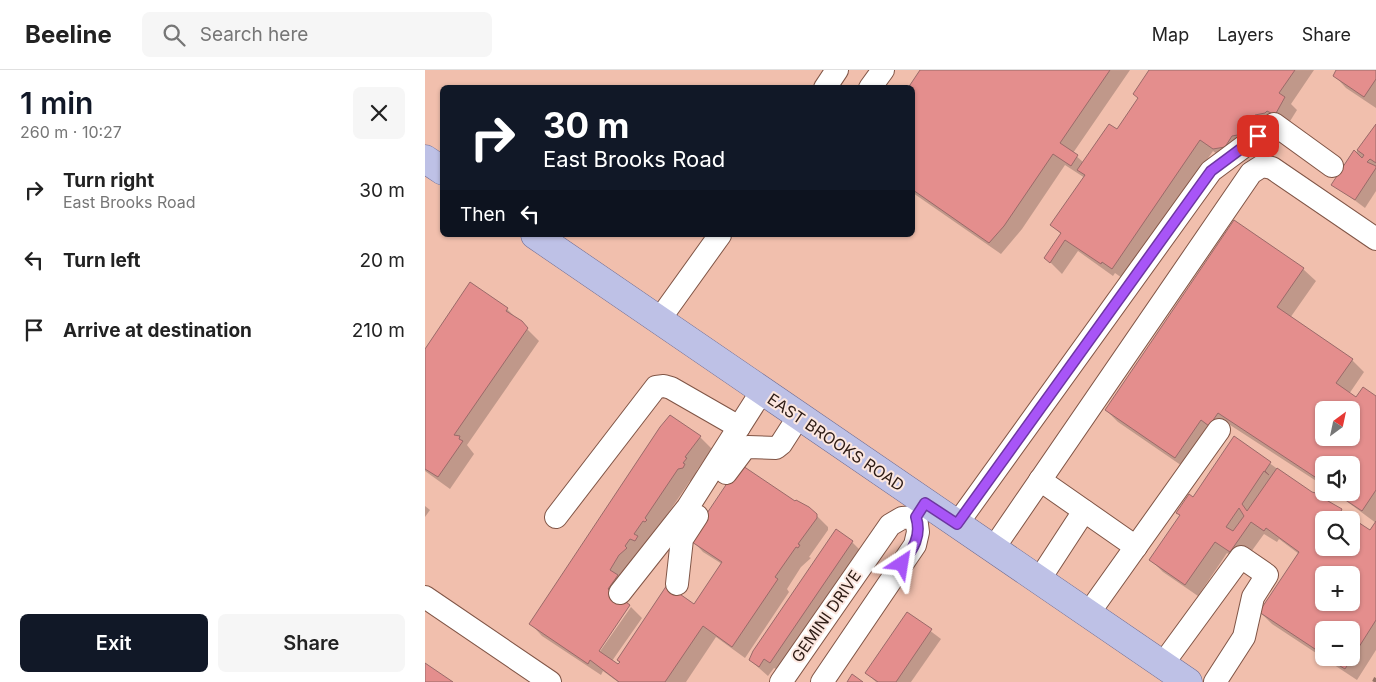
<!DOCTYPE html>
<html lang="en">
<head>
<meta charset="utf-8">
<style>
	:root { --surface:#fff; --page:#f6f6f6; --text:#222; --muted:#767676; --line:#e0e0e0; --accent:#111827 }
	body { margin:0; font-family:Inter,sans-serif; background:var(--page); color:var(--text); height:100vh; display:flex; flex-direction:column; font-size:19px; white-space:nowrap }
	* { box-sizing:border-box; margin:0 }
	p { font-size:16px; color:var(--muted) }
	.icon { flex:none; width:28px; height:28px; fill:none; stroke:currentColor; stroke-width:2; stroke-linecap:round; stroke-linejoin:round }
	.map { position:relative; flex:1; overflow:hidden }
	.details { display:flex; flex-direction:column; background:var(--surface); width:425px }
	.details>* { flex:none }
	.banner { position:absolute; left:15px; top:15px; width:475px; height:152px; border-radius:8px; box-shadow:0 1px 4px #0004; background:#111827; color:#fff; overflow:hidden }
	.needle { width:32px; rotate:33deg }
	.controls { position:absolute; left:890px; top:331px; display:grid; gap:10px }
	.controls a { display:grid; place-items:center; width:45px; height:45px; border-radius:8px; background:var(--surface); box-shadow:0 1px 4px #0004; font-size:25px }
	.pin { position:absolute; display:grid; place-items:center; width:42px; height:42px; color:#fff; margin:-21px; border-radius:10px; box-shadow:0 2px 8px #0006 }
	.me { position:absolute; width:55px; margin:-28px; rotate:33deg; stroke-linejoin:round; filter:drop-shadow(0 0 4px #0008) }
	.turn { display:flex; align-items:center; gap:18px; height:105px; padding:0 20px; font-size:22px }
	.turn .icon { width:65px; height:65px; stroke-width:2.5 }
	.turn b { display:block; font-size:35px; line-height:42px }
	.then { display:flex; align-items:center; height:48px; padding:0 20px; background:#0003; gap:10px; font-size:19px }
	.round { display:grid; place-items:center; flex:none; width:52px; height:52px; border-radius:8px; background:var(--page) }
	.overview { display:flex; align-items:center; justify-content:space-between; height:85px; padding:0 20px }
	h1 { font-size:30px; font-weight:600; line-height:38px; color:var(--accent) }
	.button { display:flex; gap:10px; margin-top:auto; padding:10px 20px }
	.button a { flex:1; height:58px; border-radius:8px; background:var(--accent); color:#fff; font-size:20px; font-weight:600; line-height:58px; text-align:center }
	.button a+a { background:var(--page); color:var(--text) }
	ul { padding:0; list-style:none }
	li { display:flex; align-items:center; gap:15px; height:70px; padding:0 20px }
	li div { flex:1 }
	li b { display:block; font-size:19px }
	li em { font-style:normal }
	header { display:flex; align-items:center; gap:30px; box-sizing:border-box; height:70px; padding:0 25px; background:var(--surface); border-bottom:1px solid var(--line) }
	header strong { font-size:24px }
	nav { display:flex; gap:28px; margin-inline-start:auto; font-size:18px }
	.search { width:350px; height:45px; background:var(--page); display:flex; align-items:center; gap:12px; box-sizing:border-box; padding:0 18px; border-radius:8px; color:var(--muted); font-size:19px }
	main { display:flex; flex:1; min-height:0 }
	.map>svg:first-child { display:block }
	.shadow { fill:#0003; fill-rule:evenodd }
	.building { fill:#e48e8d; stroke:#9a6a69; fill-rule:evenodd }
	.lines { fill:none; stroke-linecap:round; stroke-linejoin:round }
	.minor-casing { stroke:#805546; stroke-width:24 }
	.major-casing { stroke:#6f6c92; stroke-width:29 }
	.minor { stroke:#fff; stroke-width:22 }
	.major { stroke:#bec1e6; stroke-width:28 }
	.rail { stroke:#977467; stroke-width:4; stroke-dasharray:9 9; stroke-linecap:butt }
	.route-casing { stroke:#6d37a1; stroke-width:12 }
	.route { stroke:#a855f7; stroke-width:9 }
	.labels { text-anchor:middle; stroke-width:4; stroke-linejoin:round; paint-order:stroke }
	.street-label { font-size:16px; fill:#2d1b14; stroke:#fce7e0 }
</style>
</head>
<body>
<header>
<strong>Beeline</strong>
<div class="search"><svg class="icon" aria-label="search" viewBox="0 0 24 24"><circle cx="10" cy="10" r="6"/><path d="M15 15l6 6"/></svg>Search here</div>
<nav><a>Map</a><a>Layers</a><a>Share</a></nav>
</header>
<main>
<section class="details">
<div class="overview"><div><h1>1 min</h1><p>260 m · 10:27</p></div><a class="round"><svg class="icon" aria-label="close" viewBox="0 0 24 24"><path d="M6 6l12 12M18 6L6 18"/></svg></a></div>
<ul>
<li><svg class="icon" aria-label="right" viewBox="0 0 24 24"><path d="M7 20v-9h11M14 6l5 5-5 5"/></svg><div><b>Turn right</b><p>East Brooks Road</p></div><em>30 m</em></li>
<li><svg class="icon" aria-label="left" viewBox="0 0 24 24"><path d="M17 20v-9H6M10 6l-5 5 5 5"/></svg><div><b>Turn left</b></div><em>20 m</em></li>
<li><svg class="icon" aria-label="arrive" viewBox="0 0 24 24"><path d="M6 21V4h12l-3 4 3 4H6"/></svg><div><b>Arrive at destination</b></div><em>210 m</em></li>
</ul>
<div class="button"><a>Exit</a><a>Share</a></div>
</section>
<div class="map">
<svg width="951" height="612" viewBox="0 0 951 612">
	<rect width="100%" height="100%" fill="#f1bfad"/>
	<g class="shadow">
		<polygon points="497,0 705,0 648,83 659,93 692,61 714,29 726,0 889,0 866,34 872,40 862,56 801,91 788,81 700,210 690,203 688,206 653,181 637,204 621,188 637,165 627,155 660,108 640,95 597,159 576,184 488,123 488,18"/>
		<polygon points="913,0 951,0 951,38 921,18 909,5"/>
		<polygon points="951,55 951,121 940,138 908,114"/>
		<path d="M 810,152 L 878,199 L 891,211 L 865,248 L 927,290 L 939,302 L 924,324 L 932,329 L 951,328 L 951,580 L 932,610 L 847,554 L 835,542 L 874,484 L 854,469 L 852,472 L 839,464 L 818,493 L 802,483 L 773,526 L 738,502 L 726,490 L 756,446 L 752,443 L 768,428 L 810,368 L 887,424 L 897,426 L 945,462 L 951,453 L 909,422 L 926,422 L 926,395 L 899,395 L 899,416 L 805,355 L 797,367 L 763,400 L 693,352 L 681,340 ZM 899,340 L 926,340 L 926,368 L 899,368 ZM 899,450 L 926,450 L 926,478 L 899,478 ZM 899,505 L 926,505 L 926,532 L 899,532 ZM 899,560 L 926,560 L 926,588 L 899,588 Z"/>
		<polygon points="82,239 114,271 42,375 49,384 25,419 0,401 0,281"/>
		<polygon points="275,367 287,379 272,400 270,410 265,411 231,461 196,529 205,536 203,536 169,586 171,587 206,537 217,548 187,591 196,597 193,590 269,535 297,494 278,482 266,469 391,445 403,457 403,460 384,487 386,488 376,497 362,519 364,522 320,588 291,567 261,612 193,612 178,601 176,605 117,566 105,553"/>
		<polygon points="0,436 5,440 0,447"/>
		<polygon points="427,472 436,481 355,601 349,598 343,606 325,590"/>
		<polygon points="483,544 516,569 486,612 451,612 442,603"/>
	</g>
	<g class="building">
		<polygon points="495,0 685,0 635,73 653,85 646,96 628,84 579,156 564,173 488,120 488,18 483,18"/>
		<polygon points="724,0 870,0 854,23 860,27 850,45 842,41 840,43 830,45 818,64 807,66 800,77 788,79 775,70 687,199 677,192 676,194 640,170 625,193 619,188 636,163 625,155 660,105 652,100 684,54 692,59 713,28 708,24"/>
		<polygon points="911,0 951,0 951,9 939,27 908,6"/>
		<polygon points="951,54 951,93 945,89 942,92 951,96 951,98 930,130 906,115 929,80 937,88 939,85 932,80"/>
		<path d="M 809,150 L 879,198 L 852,237 L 928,289 L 911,313 L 931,327 L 938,317 L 951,326 L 951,420 L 937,441 L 910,423 L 926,422 L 926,395 L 899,395 L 899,413 L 793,343 L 784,356 L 776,350 L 750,388 L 680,340 ZM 899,340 L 926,340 L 926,368 L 899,368 Z"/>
		<polygon points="45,212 83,238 81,241 97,251 103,258 29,365 35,366 34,369 38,371 13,407 0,399 0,279"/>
		<polygon points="245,345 276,366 260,387 262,388 258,393 260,394 258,398 253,399 220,448 222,450 220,452 218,451 209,464 213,466 210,471 205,469 200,476 202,478 194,485 185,500 193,505 183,519 205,535 174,581 193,594 195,592 192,590 242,515 269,534 297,492 264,470 315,394 370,431 371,430 384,437 392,444 392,448 373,474 375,475 373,478 371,477 350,507 353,509 307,577 278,556 240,612 194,612 165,590 163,594 104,554 235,357"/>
		<path d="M 809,366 L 846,392 L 840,401 L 844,405 L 839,401 L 817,434 L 822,441 L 852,398 L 887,422 L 898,425 L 896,427 L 917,439 L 916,441 L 945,460 L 951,451 L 951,550 L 920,599 L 902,588 L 926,588 L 926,560 L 899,560 L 899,585 L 834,542 L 874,482 L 841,458 L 839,461 L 826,452 L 805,482 L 790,472 L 760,515 L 724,490 L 755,445 L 751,443 L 764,424 L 768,427 ZM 814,438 L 819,446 L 808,461 L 801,457 ZM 899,450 L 926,450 L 926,478 L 899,478 ZM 899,505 L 926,505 L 926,532 L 899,532 Z"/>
		<polygon points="411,459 428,471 345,593 339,589 334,597 324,590 328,581"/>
		<polygon points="482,542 507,559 471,612 453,612 440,603"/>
		<polygon points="0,593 28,612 0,612"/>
		<polygon points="427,604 438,612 422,612"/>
	</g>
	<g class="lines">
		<defs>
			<g id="minor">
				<polyline points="400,18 412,0"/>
				<polyline points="445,18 458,0"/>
				<polyline points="234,250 295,165"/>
				<polyline points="301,403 319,379 323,377 351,378 356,374 374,346"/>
				<polyline points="615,410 711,477"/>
				<polyline points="131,447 231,317 239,316 246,318 314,357"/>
				<polyline points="532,454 786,101 849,54 907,96"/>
				<polyline points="568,479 826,103 837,96 847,98 951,169"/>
				<polyline points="614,510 659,441"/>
				<polyline points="252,514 257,469 272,446"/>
				<polyline points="195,523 263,437 337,321"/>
				<polyline points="0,527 125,612"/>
				<polyline points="663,544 794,360"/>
				<polyline points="737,595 816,487 842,505 828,527 819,567 790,612"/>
				<polyline points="356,612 465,455 477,448 491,447"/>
				<polyline points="397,612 490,475 493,462 491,447 499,435"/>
			</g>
			<g id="major">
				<polyline points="0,89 18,101"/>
				<polyline points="110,165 763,612"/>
			</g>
		</defs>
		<use href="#minor" class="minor-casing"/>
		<use href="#major" class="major-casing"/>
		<use href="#minor" class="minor"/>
		<use href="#major" class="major"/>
		<polyline class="rail" points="949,612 951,608"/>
	</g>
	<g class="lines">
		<defs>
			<path id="route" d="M 477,494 C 488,479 497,466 491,447 L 500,433 L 532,454 L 786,101 L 833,66"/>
		</defs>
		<use href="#route" class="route-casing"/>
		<use href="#route" class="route"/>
	</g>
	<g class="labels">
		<g class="street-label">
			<text transform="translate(411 372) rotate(34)" y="6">EAST BROOKS ROAD</text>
			<text transform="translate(401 546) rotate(-55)" y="6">GEMINI DRIVE</text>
		</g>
	</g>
</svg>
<div class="controls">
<a><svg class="needle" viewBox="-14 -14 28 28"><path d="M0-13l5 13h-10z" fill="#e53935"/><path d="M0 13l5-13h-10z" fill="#767676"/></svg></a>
<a><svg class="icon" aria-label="sound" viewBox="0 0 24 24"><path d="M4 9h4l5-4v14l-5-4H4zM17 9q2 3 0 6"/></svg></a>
<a><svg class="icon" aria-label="search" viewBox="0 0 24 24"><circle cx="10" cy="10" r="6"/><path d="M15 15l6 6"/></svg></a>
<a>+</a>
<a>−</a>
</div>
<div class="pin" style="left:833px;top:66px;background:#d93025"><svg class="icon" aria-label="arrive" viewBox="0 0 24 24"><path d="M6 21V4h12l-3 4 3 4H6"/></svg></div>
<svg class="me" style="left:477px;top:494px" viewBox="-20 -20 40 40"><path d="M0-17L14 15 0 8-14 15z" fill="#a855f7" stroke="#fff" stroke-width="4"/></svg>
<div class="banner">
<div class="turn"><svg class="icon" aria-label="right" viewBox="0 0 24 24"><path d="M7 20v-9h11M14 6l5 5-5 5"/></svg><div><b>30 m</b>East Brooks Road</div></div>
<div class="then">Then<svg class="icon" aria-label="left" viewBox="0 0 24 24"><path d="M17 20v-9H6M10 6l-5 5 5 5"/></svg></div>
</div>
</div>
</main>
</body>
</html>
